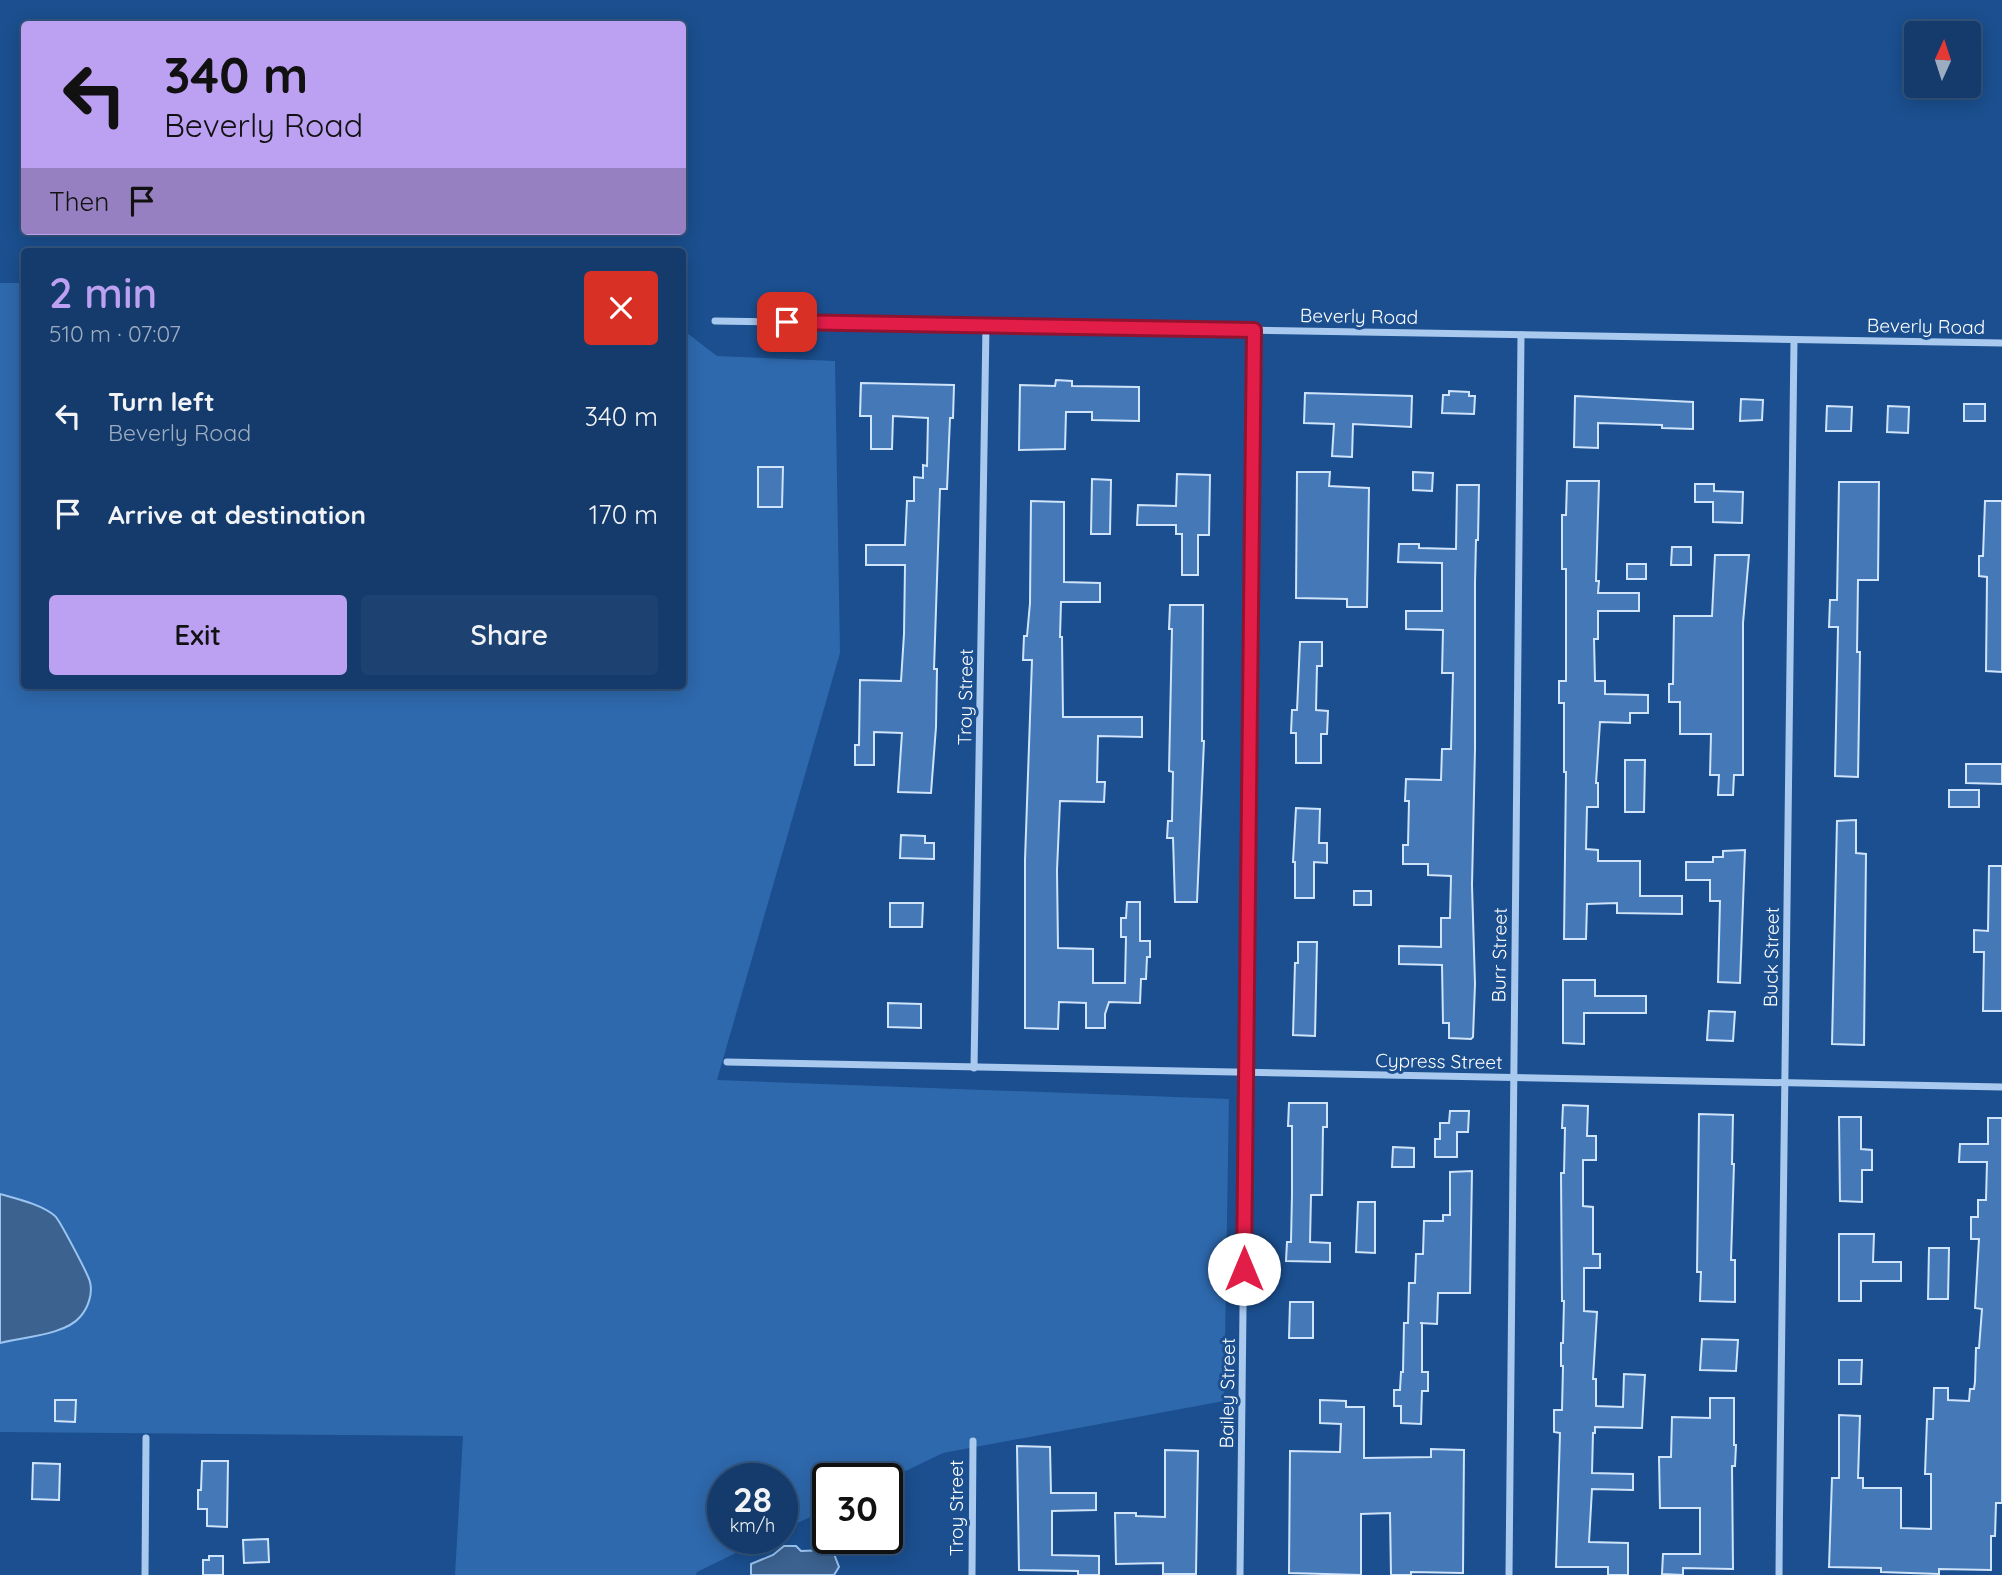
<!DOCTYPE html>
<html lang="en">
<head>
<meta charset="utf-8">
<style>
	:root { --surface:#143b6b; --page:#1d4271; --text:#f1f3f6; --muted:#9dadc1; --line:#33557e; --accent:#bca0f2 }
	body { margin:0; font-family:Quicksand,sans-serif; background:var(--page); color:var(--text); height:100vh; display:flex; flex-direction:column; font-size:26px; white-space:nowrap }
	* { box-sizing:border-box; margin:0 }
	p { font-size:23px; color:var(--muted) }
	.icon { flex:none; width:38px; height:38px; fill:none; stroke:currentColor; stroke-width:2; stroke-linecap:round; stroke-linejoin:round }
	.map { position:relative; flex:1; overflow:hidden }
	.panel { position:absolute; left:21px; top:248px; width:665px; height:441px; display:flex; flex-direction:column; background:var(--surface); border-radius:7px; box-shadow:0 4px 18px #0003,0 0 0 2px var(--line) }
	.panel>* { flex:none }
	.guide { position:absolute; left:21px; top:21px; width:665px; height:214px; border-radius:7px; box-shadow:0 4px 18px #0003,0 0 0 2px var(--line); background:#bca0f2; color:#111; overflow:hidden }
	.needle { width:46px; rotate:3deg }
	.tools { position:absolute; left:1904px; top:21px; display:grid; gap:14px }
	.tools a { display:grid; place-items:center; width:77px; height:77px; border-radius:7px; background:var(--surface); box-shadow:0 4px 18px #0003,0 0 0 2px var(--line); font-size:35px }
	.speed { position:absolute; left:707px; top:1463px; display:flex; gap:14px; font-size:35px; font-weight:700; text-align:center }
	.speed>* { display:grid; place-content:center; width:91px; height:91px; border-radius:50%; background:var(--surface); box-shadow:0 4px 18px #0003,0 0 0 2px var(--line); line-height:1 }
	.speed small { font-size:18px; font-weight:400 }
	.speed .limit { border:4px solid #111; border-radius:10px; background:#fff; color:#111 }
	.pin { position:absolute; display:grid; place-items:center; width:60px; height:60px; color:#fff; margin:-30px; border-radius:14px; box-shadow:0 4px 10px #0006 }
	.me { position:absolute; width:77px; margin:-38px; rotate:0deg; stroke-linejoin:round; filter:drop-shadow(0 0 5px #0008) }
	.turn { display:flex; align-items:center; gap:24px; height:147px; padding:0 28px; font-size:32px }
	.turn .icon { width:91px; height:91px; stroke-width:2.5 }
	.turn b { display:block; font-size:49px; line-height:60px }
	.then { display:flex; align-items:center; height:66px; padding:0 28px; background:#0003; gap:14px; font-size:26px }
	.round { display:grid; place-items:center; flex:none; width:74px; height:74px; border-radius:7px; background:var(--page) }
	.overview { display:flex; align-items:center; justify-content:space-between; height:119px; padding:0 28px }
	h1 { font-size:42px; font-weight:600; line-height:52px; color:var(--accent) }
	.button { display:flex; gap:14px; margin-top:auto; padding:14px 28px }
	.button a { flex:1; height:80px; border-radius:7px; background:var(--accent); color:#111; font-size:28px; font-weight:600; line-height:80px; text-align:center }
	.button a+a { background:var(--page); color:var(--text) }
	ul { padding:0; list-style:none }
	li { display:flex; align-items:center; gap:21px; height:98px; padding:0 28px }
	li div { flex:1 }
	li b { display:block; font-size:26px }
	li em { font-style:normal }
	.map>svg:first-child { display:block }
	.green { fill:#2e69ad }
	.water { fill:#3c6290; stroke:#9cc4f0; stroke-width:2 }
	.building { fill:#4478b7; stroke:#cfe3fa; stroke-width:2 }
	.lines { fill:none; stroke-linecap:round; stroke-linejoin:round }
	.street { stroke:#a9c9ee; stroke-width:7 }
	.route-casing { stroke:#92132f; stroke-width:18 }
	.route { stroke:#e11d48; stroke-width:12 }
	.labels { text-anchor:middle; stroke-width:6; stroke-linejoin:round; paint-order:stroke }
	.street-label { font-size:19px; fill:#fff; stroke:#1b4f8f }
</style>
</head>
<body>
<div class="map">
<svg width="2002" height="1575" viewBox="0 0 2002 1575">
	<rect width="100%" height="100%" fill="#1b4f8f"/>
	<polygon class="green" points="0,283 24,283 24,686 682,686 683,330 717,356 835,361 840,653 717,1080 1229,1099 1224,1401 943,1453 887,1480 828,1479 828,1509 782,1530 782,1479 723,1479 723,1538 766,1538 697,1572 696,1575 455,1575 463,1436 0,1432"/>
	<g class="water">
		<path d="M 0,1194 C 17,1199 41,1204 55,1216 C 59,1219 89,1276 90,1282 C 93,1294 88,1308 80,1317 C 65,1335 23,1337 0,1343 Z"/>
		<polygon points="784,1546 796,1546 801,1551 826,1550 834,1554 839,1567 834,1575 751,1575 751,1564 773,1555"/>
	</g>
	<g class="building">
		<polygon points="1056,380 1072,381 1072,386 1139,387 1139,421 1092,420 1092,412 1066,412 1065,449 1019,450 1020,385 1055,386"/>
		<polygon points="861,383 954,385 953,418 950,418 947,489 940,489 934,669 937,669 936,727 931,793 898,792 902,733 874,732 874,765 855,765 855,745 859,745 860,680 901,681 904,634 905,565 866,565 866,545 905,545 907,501 914,501 914,477 923,478 923,465 927,466 928,418 893,416 892,449 871,449 871,416 860,416"/>
		<polygon points="1449,391 1469,392 1469,396 1475,396 1474,414 1442,413 1443,395 1449,395"/>
		<polygon points="1305,393 1412,396 1411,427 1353,424 1352,457 1332,456 1334,424 1304,423"/>
		<polygon points="1575,396 1693,402 1693,429 1662,428 1662,425 1598,423 1598,448 1574,447"/>
		<polygon points="1741,399 1763,400 1762,420 1740,421"/>
		<rect x="1964" y="404" width="21" height="17"/>
		<polygon points="1827,406 1852,407 1851,431 1826,431"/>
		<polygon points="1888,406 1909,407 1908,433 1887,432"/>
		<polygon points="758,467 783,467 782,507 758,507"/>
		<polygon points="1297,472 1330,472 1329,486 1369,488 1367,607 1347,607 1347,599 1296,598"/>
		<polygon points="1413,472 1433,473 1432,491 1413,490"/>
		<polygon points="1177,474 1210,475 1209,535 1198,535 1198,575 1182,575 1182,534 1176,534 1176,525 1137,525 1138,505 1176,506"/>
		<polygon points="1092,479 1111,480 1110,534 1091,534"/>
		<polygon points="1567,481 1599,481 1596,581 1599,581 1598,593 1639,593 1639,611 1598,611 1598,639 1594,639 1595,681 1605,681 1605,694 1648,695 1648,713 1630,713 1630,723 1600,722 1596,783 1598,783 1598,807 1587,807 1586,849 1598,850 1598,861 1640,861 1640,896 1682,896 1682,914 1617,913 1617,903 1587,904 1586,939 1564,939 1566,772 1564,772 1564,703 1559,703 1559,681 1566,681 1566,569 1562,569 1562,515 1566,515"/>
		<polygon points="1839,482 1879,482 1878,580 1858,580 1857,652 1860,652 1858,777 1835,776 1838,627 1829,627 1830,600 1837,600"/>
		<polygon points="1695,484 1714,484 1714,491 1743,492 1742,523 1713,522 1713,502 1695,502"/>
		<polygon points="1457,485 1479,485 1478,540 1476,540 1475,583 1475,749 1472,885 1475,984 1473,1037 1471,1039 1449,1038 1449,1023 1443,1023 1442,965 1399,964 1399,946 1441,947 1441,918 1450,918 1451,876 1428,875 1428,864 1403,864 1403,845 1408,845 1409,801 1405,801 1406,779 1441,780 1442,749 1451,749 1453,673 1442,673 1443,630 1406,629 1406,611 1442,611 1442,563 1398,562 1399,544 1419,544 1419,548 1456,549"/>
		<polygon points="1031,501 1064,502 1064,582 1100,583 1100,602 1061,602 1060,637 1062,637 1063,717 1142,717 1142,737 1098,736 1097,782 1105,782 1104,802 1060,801 1057,870 1058,948 1093,949 1093,983 1125,983 1126,937 1121,937 1121,918 1126,918 1127,902 1140,902 1140,941 1150,941 1150,957 1147,957 1146,979 1141,979 1140,1003 1109,1002 1105,1014 1105,1028 1086,1028 1086,1003 1059,1002 1058,1029 1025,1028 1025,860 1032,660 1023,660 1024,636 1027,636 1030,603"/>
		<polygon points="1985,501 2002,501 2002,672 1986,671 1987,577 1979,576 1979,556 1983,556"/>
		<polygon points="1672,547 1691,547 1691,565 1671,565"/>
		<polygon points="1715,555 1749,555 1743,623 1743,775 1734,775 1733,795 1718,795 1719,775 1710,775 1711,734 1680,734 1680,702 1669,702 1669,684 1673,684 1674,616 1712,616"/>
		<rect x="1627" y="564" width="19" height="15"/>
		<polygon points="1170,605 1203,605 1202,741 1204,741 1197,902 1175,902 1173,838 1167,838 1168,821 1172,821 1173,772 1169,771 1172,629 1169,629"/>
		<polygon points="1300,642 1322,642 1322,666 1317,666 1316,710 1328,711 1327,734 1321,734 1321,763 1296,763 1296,733 1291,733 1292,710 1297,710"/>
		<polygon points="1625,760 1645,760 1644,812 1625,812"/>
		<polygon points="1966,764 2002,764 2002,784 1966,783"/>
		<rect x="1949" y="790" width="30" height="17"/>
		<polygon points="1296,808 1320,809 1319,843 1327,843 1327,863 1314,862 1314,898 1295,898 1295,862 1293,862"/>
		<polygon points="1856,820 1856,853 1866,854 1864,1045 1832,1044 1837,821"/>
		<polygon points="901,835 925,836 925,843 934,843 934,859 900,858"/>
		<polygon points="1745,850 1740,983 1718,982 1720,901 1710,901 1710,880 1686,880 1686,862 1713,862 1713,857 1723,857 1723,851"/>
		<polygon points="1989,866 2002,866 2002,1011 1983,1011 1984,952 1974,952 1974,930 1988,931"/>
		<rect x="1354" y="891" width="17" height="14"/>
		<polygon points="890,903 923,903 922,927 890,927"/>
		<polygon points="1298,942 1317,942 1315,1036 1293,1035 1295,963 1298,963"/>
		<polygon points="1563,980 1595,980 1595,996 1646,996 1646,1013 1584,1013 1584,1044 1563,1043"/>
		<polygon points="888,1003 921,1004 921,1028 888,1027"/>
		<polygon points="1709,1011 1735,1012 1733,1041 1707,1040"/>
		<polygon points="1289,1103 1327,1103 1327,1127 1323,1127 1322,1195 1311,1195 1310,1242 1330,1243 1330,1262 1286,1261 1287,1242 1291,1242 1292,1194 1292,1126 1288,1126"/>
		<polygon points="1563,1105 1588,1106 1587,1136 1596,1136 1596,1160 1583,1160 1583,1206 1593,1207 1593,1254 1600,1254 1600,1268 1584,1268 1584,1311 1597,1312 1593,1379 1596,1379 1596,1406 1623,1407 1624,1374 1645,1375 1642,1428 1595,1427 1595,1433 1593,1433 1592,1473 1633,1474 1633,1490 1592,1489 1589,1542 1628,1543 1628,1575 1608,1575 1608,1567 1556,1567 1560,1433 1554,1432 1554,1410 1562,1410 1563,1366 1561,1366 1561,1343 1563,1343 1564,1301 1562,1301 1561,1173 1564,1173 1565,1128 1562,1128"/>
		<polygon points="1450,1111 1469,1111 1468,1132 1457,1132 1457,1157 1435,1157 1435,1139 1440,1139 1440,1123 1449,1123"/>
		<polygon points="1699,1114 1733,1115 1732,1164 1734,1164 1731,1260 1735,1260 1735,1302 1700,1301 1701,1272 1697,1272"/>
		<polygon points="1839,1117 1861,1117 1861,1149 1872,1150 1872,1170 1862,1170 1862,1202 1840,1201"/>
		<polygon points="1988,1118 2002,1118 2002,1503 1996,1503 1995,1536 1991,1536 1991,1570 1939,1569 1939,1574 1881,1572 1881,1568 1829,1567 1832,1478 1839,1478 1839,1415 1860,1416 1858,1478 1863,1478 1863,1488 1901,1488 1901,1528 1931,1529 1931,1474 1925,1474 1927,1419 1933,1419 1934,1388 1948,1388 1948,1400 1969,1401 1970,1389 1974,1389 1975,1382 1976,1348 1979,1348 1982,1309 1975,1308 1979,1239 1971,1239 1971,1217 1978,1217 1978,1200 1986,1200 1987,1162 1959,1162 1960,1144 1988,1144"/>
		<polygon points="1393,1147 1414,1148 1414,1167 1392,1167"/>
		<polygon points="1472,1171 1470,1293 1438,1293 1437,1324 1420,1323 1422,1323 1422,1372 1428,1372 1428,1391 1422,1391 1421,1424 1401,1423 1401,1406 1394,1406 1394,1390 1400,1390 1401,1372 1403,1372 1404,1323 1408,1323 1409,1283 1415,1283 1416,1254 1423,1254 1424,1221 1443,1221 1443,1215 1450,1215 1450,1172"/>
		<polygon points="1358,1202 1375,1202 1375,1253 1356,1252"/>
		<polygon points="1839,1234 1874,1234 1873,1262 1901,1262 1901,1281 1861,1281 1861,1301 1839,1301"/>
		<polygon points="1929,1248 1949,1248 1948,1299 1928,1299"/>
		<polygon points="1290,1302 1313,1302 1313,1338 1289,1338"/>
		<polygon points="1702,1339 1738,1340 1736,1371 1700,1370"/>
		<polygon points="1839,1360 1862,1360 1861,1384 1839,1384"/>
		<polygon points="1710,1398 1734,1398 1734,1445 1736,1445 1735,1466 1732,1466 1733,1569 1683,1568 1683,1575 1662,1574 1663,1554 1700,1554 1700,1508 1660,1508 1659,1457 1671,1457 1672,1417 1710,1418"/>
		<polygon points="55,1400 76,1400 75,1422 55,1421"/>
		<polygon points="1320,1400 1346,1401 1346,1407 1364,1407 1364,1458 1431,1457 1431,1449 1464,1450 1463,1573 1411,1572 1411,1575 1391,1575 1390,1513 1361,1514 1361,1575 1289,1573 1290,1451 1340,1452 1341,1424 1320,1423"/>
		<polygon points="1017,1446 1050,1447 1051,1493 1096,1493 1096,1510 1052,1511 1052,1555 1099,1556 1099,1575 1078,1575 1078,1571 1019,1570"/>
		<polygon points="1165,1450 1198,1451 1196,1574 1163,1574 1163,1563 1116,1564 1115,1513 1136,1513 1136,1516 1165,1517"/>
		<polygon points="202,1461 228,1461 227,1527 207,1526 207,1509 198,1509 198,1490 201,1490"/>
		<polygon points="33,1463 60,1464 59,1500 32,1499"/>
		<polygon points="268,1539 269,1562 244,1563 243,1540"/>
		<polygon points="209,1556 223,1556 223,1575 203,1575 203,1560 209,1560"/>
	</g>
	<g class="lines">
		<g class="street">
			<polyline points="715,321 2002,343"/>
			<polyline points="727,1062 2002,1087"/>
			<polyline points="974,1068 986,326"/>
			<polyline points="145,1575 146,1438"/>
			<polyline points="972,1575 973,1441"/>
			<polyline points="1240,1575 1254,330"/>
			<polyline points="1509,1575 1521,335"/>
			<path d="M 1779,1575 C 1782,1163 1791,751 1794,340"/>
		</g>
	</g>
	<g class="lines">
		<defs>
			<polyline id="route" points="787,322 1254,330 1244,1269"/>
		</defs>
		<use href="#route" class="route-casing"/>
		<use href="#route" class="route"/>
	</g>
	<g class="labels">
		<g class="street-label">
			<text transform="translate(1359 316) rotate(1)" y="7">Beverly Road</text>
			<text transform="translate(1926 326) rotate(1)" y="7">Beverly Road</text>
			<text transform="translate(965 697) rotate(-89)" y="7">Troy Street</text>
			<text transform="translate(1499 955) rotate(-89)" y="7">Burr Street</text>
			<text transform="translate(1771 957) rotate(-89)" y="7">Buck Street</text>
			<text transform="translate(1439 1061) rotate(1)" y="7">Cypress Street</text>
			<text transform="translate(1227 1393) rotate(-89)" y="7">Bailey Street</text>
			<text transform="translate(956 1508) rotate(-90)" y="7">Troy Street</text>
		</g>
	</g>
</svg>
<div class="tools">
<a><svg class="needle" viewBox="-14 -14 28 28"><path d="M0-13l5 13h-10z" fill="#e53935"/><path d="M0 13l5-13h-10z" fill="#9dadc1"/></svg></a>
</div>
<div class="speed"><div>28<small>km/h</small></div><div class="limit">30</div></div>
<div class="pin" style="left:787px;top:322px;background:#d93025"><svg class="icon" aria-label="arrive" viewBox="0 0 24 24"><path d="M6 21V4h12l-3 4 3 4H6"/></svg></div>
<svg class="me" style="left:1244px;top:1269px" viewBox="-20 -20 40 40"><circle r="19" fill="#fff"/><path d="M0-13L10 11 0 6-10 11z" fill="#e11d48"/></svg>
<div class="guide">
<div class="turn"><svg class="icon" aria-label="left" viewBox="0 0 24 24"><path d="M17 20v-9H6M10 6l-5 5 5 5"/></svg><div><b>340 m</b>Beverly Road</div></div>
<div class="then">Then<svg class="icon" aria-label="arrive" viewBox="0 0 24 24"><path d="M6 21V4h12l-3 4 3 4H6"/></svg></div>
</div>
<section class="panel">
<div class="overview"><div><h1>2 min</h1><p>510 m · 07:07</p></div><a class="round" style="background:#d93025;color:#fff"><svg class="icon" aria-label="close" viewBox="0 0 24 24"><path d="M6 6l12 12M18 6L6 18"/></svg></a></div>
<ul>
<li><svg class="icon" aria-label="left" viewBox="0 0 24 24"><path d="M17 20v-9H6M10 6l-5 5 5 5"/></svg><div><b>Turn left</b><p>Beverly Road</p></div><em>340 m</em></li>
<li><svg class="icon" aria-label="arrive" viewBox="0 0 24 24"><path d="M6 21V4h12l-3 4 3 4H6"/></svg><div><b>Arrive at destination</b></div><em>170 m</em></li>
</ul>
<div class="button"><a>Exit</a><a>Share</a></div>
</section>
</div>
</body>
</html>
